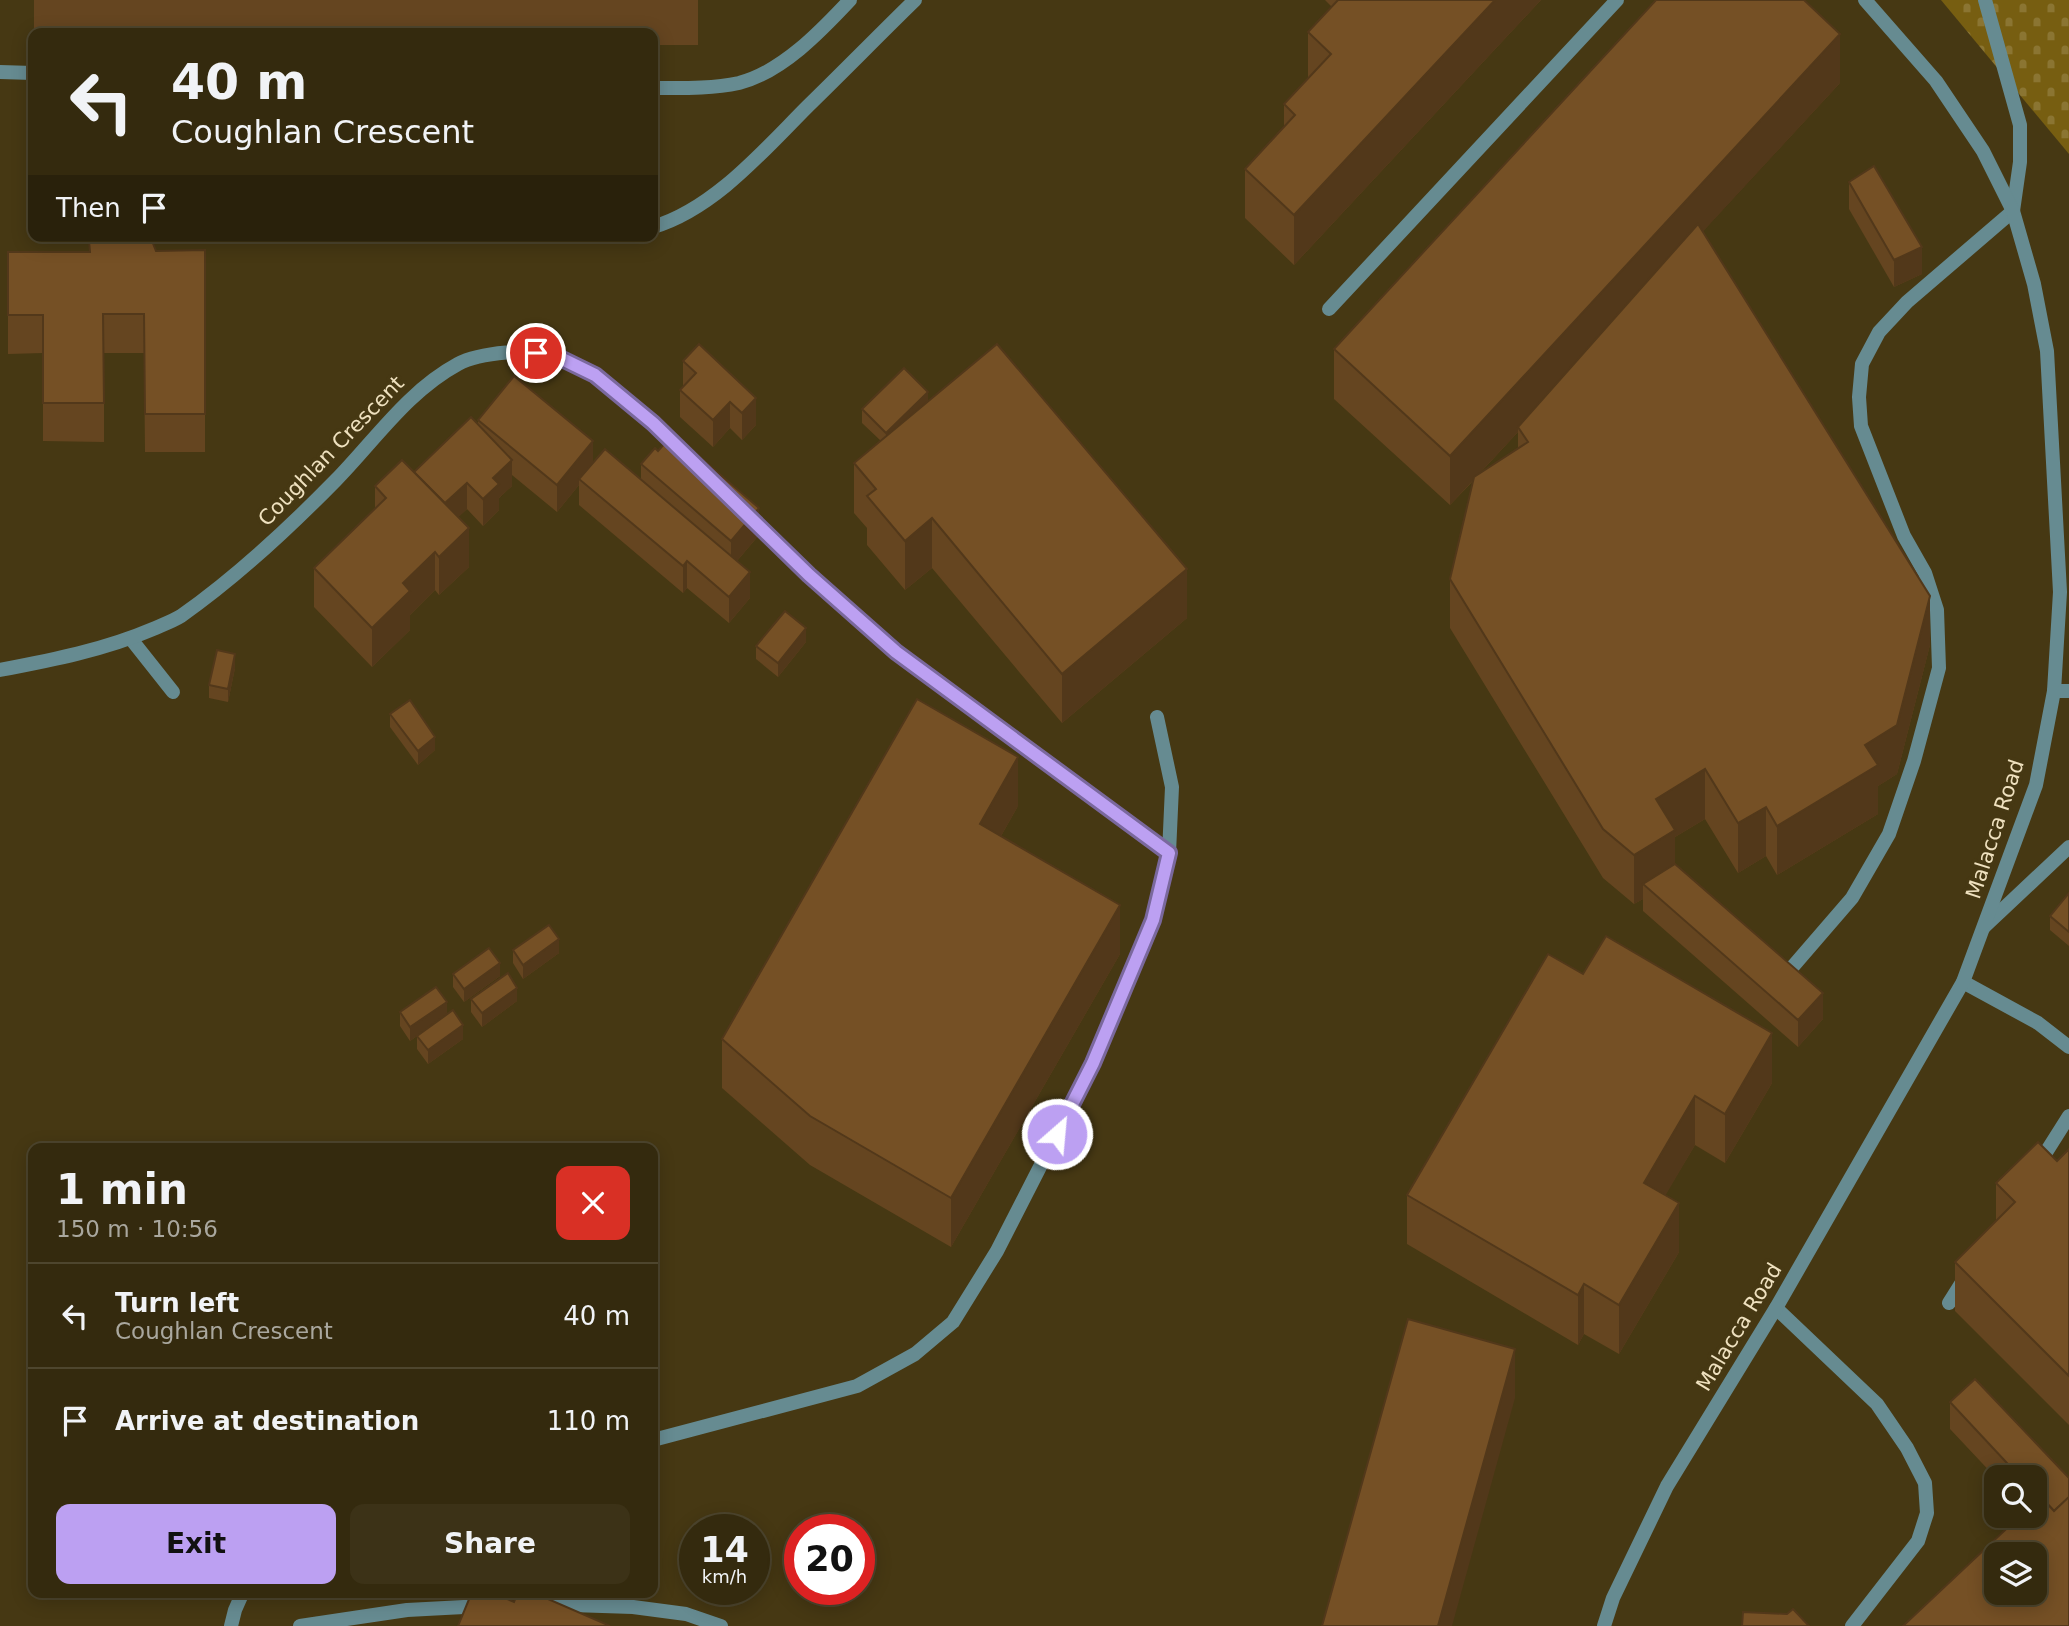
<!DOCTYPE html>
<html lang="en">
<head>
<meta charset="utf-8">
<style>
	:root { --surface:#342a0e; --page:#3c3217; --text:#f1f3f6; --muted:#a9a79e; --line:#4e462e; --accent:#bca0f2 }
	body { margin:0; font-family:"DejaVu Sans",sans-serif; background:var(--page); color:var(--text); height:100vh; display:flex; flex-direction:column; font-size:26px; white-space:nowrap }
	* { box-sizing:border-box; margin:0 }
	p { font-size:23px; color:var(--muted) }
	.icon { flex:none; width:38px; height:38px; fill:none; stroke:currentColor; stroke-width:2; stroke-linecap:round; stroke-linejoin:round }
	.map { position:relative; flex:1; overflow:hidden }
	.side { position:absolute; left:28px; top:1143px; width:630px; height:455px; display:flex; flex-direction:column; background:var(--surface); border-radius:14px; box-shadow:0 4px 18px #0003,0 0 0 2px var(--line) }
	.side>* { flex:none }
	.top-card { position:absolute; left:28px; top:28px; width:630px; height:214px; border-radius:14px; box-shadow:0 4px 18px #0003,0 0 0 2px var(--line); background:#342a0e; color:var(--text); overflow:hidden }
	.buttons { position:absolute; left:1984px; top:1465px; display:grid; gap:14px }
	.buttons a { display:grid; place-items:center; width:63px; height:63px; border-radius:14px; background:var(--surface); box-shadow:0 4px 18px #0003,0 0 0 2px var(--line); font-size:35px }
	.speed { position:absolute; left:679px; top:1514px; display:flex; gap:14px; font-size:35px; font-weight:700; text-align:center }
	.speed>* { display:grid; place-content:center; width:91px; height:91px; border-radius:50%; background:var(--surface); box-shadow:0 4px 18px #0003,0 0 0 2px var(--line); line-height:1 }
	.speed small { font-size:18px; font-weight:400 }
	.speed .limit { border:10px solid #d22; background:#fff; color:#111 }
	.pin { position:absolute; display:grid; place-items:center; width:60px; height:60px; color:#fff; margin:-30px; border:4px solid #fff; border-radius:50%; box-shadow:0 2px 7px #0007 }
	.me { position:absolute; width:77px; margin:-38px; rotate:27deg; stroke-linejoin:round; filter:drop-shadow(0 0 5px #0008) }
	.turn { display:flex; align-items:center; gap:24px; height:147px; padding:0 28px; font-size:32px }
	.turn .icon { width:91px; height:91px; stroke-width:2.5 }
	.turn b { display:block; font-size:49px; line-height:60px }
	.then { display:flex; align-items:center; height:66px; padding:0 28px; background:#0003; gap:14px; font-size:26px }
	.round { display:grid; place-items:center; flex:none; width:74px; height:74px; border-radius:14px; background:var(--page) }
	.summary { display:flex; align-items:center; justify-content:space-between; height:119px; padding:0 28px }
	h1 { font-size:42px; font-weight:700; line-height:52px }
	.button { display:flex; gap:14px; margin-top:auto; padding:14px 28px }
	.button a { flex:1; height:80px; border-radius:14px; background:var(--accent); color:#111; font-size:28px; font-weight:700; line-height:80px; text-align:center }
	.button a+a { background:var(--page); color:var(--text) }
	ul { padding:0; list-style:none }
	li { display:flex; align-items:center; gap:21px; height:105px; padding:0 28px; border-top:2px solid var(--line) }
	li div { flex:1 }
	li b { display:block; font-size:26px }
	li em { font-style:normal }
	.map>svg:first-child { display:block }
	.cemetery { fill:url(#cemetery-stones) }
	.lines { fill:none; stroke-linecap:round; stroke-linejoin:round }
	.lane { stroke:#668b91; stroke-width:14 }
	.street { stroke:#668b91; stroke-width:14 }
	.wall { fill:#654520; fill-rule:evenodd }
	.shaded-wall { fill:#52381a }
	.building { fill:#755025; stroke:#52381a; stroke-width:2; fill-rule:evenodd }
	.route-casing { stroke:#7a689d; stroke-width:18 }
	.route { stroke:#bca0f2; stroke-width:12 }
	.labels { text-anchor:middle; stroke-width:7; stroke-linejoin:round; paint-order:stroke }
	.street-label { font-size:21px; fill:#efe1bf; stroke:#463813 }
</style>
</head>
<body>
<div class="map">
<svg width="2069" height="1626" viewBox="0 0 2069 1626">
	<defs>
		<pattern id="cemetery-stones" width="16" height="16" patternUnits="userSpaceOnUse" patternTransform="scale(1.75)"><rect width="16" height="16" fill="#775e11"/><path d="M2 7V4a2 2 0 0 1 4 0v3zM10 15v-3a2 2 0 0 1 4 0v3z" fill="#8b7532"/></pattern>
	</defs>
	<rect width="100%" height="100%" fill="#463813"/>
	<polygon class="cemetery" points="1941,0 2069,0 2069,154"/>
	<g class="lines">
		<g class="lane">
			<polyline points="0,72 33,73"/>
			<path d="M 653,88 C 681,88 711,89 739,83 C 782,72 821,31 850,0"/>
			<path d="M 653,227 C 714,209 764,150 808,106 C 844,71 879,35 915,0"/>
			<polyline points="1329,309 1617,0"/>
			<polyline points="746,514 809,574 896,652 1169,853"/>
			<polyline points="131,639 173,692"/>
			<path d="M 0,670 C 52,660 104,650 153,629 C 162,625 173,621 181,616 C 238,576 288,529 336,480 C 375,440 408,391 458,364 C 478,353 534,347 556,356 C 605,375 645,415 682,451"/>
			<polyline points="2054,691 2069,691"/>
			<polyline points="1984,927 2069,847"/>
			<polyline points="1783,978 1852,898 1889,834 1914,761 1939,668 1937,610 1925,573 1904,536 1861,426 1859,397 1862,364 1879,332 1907,302 2013,211 2020,162 2020,125 1985,0"/>
			<polyline points="1963,982 2038,1023 2069,1047"/>
			<polyline points="2038,1165 2069,1116"/>
			<polyline points="1949,1303 1966,1276"/>
			<polyline points="1776,1308 1877,1404 1907,1448 1925,1483 1927,1513 1918,1541 1852,1626"/>
			<polyline points="653,1440 857,1386 915,1354 953,1322 997,1251 1093,1063 1153,920 1169,853 1172,787 1157,717"/>
			<polyline points="541,1604 633,1607 686,1614 721,1626"/>
			<polyline points="231,1626 235,1610 243,1592"/>
			<polyline points="300,1626 407,1610 483,1606"/>
		</g>
		<polyline class="street" points="1604,1626 1613,1598 1667,1486 1776,1308 1963,982 2036,785 2054,691 2060,592 2047,351 2034,284 2013,211 1983,151 1936,81 1865,0"/>
	</g>
	<g class="wall">
		<polygon points="34,0 698,0 698,45 653,45 653,33 34,33"/>
		<polygon points="1325,0 1541,0 1294,265 1245,218 1245,169 1284,127 1284,104 1308,78 1308,32 1332,7"/>
		<path d="M 1840,83 L 1703,231 L 1930,645 L 1897,774 L 1878,786 L 1878,814 L 1777,875 L 1766,856 L 1738,873 L 1705,819 L 1675,837 L 1675,864 L 1823,1019 L 1798,1047 L 1643,911 L 1643,899 L 1634,904 L 1603,878 L 1450,628 L 1450,579 L 1473,481 L 1450,505 L 1334,399 L 1334,349 ZM 1518,432 L 1518,448 L 1480,473 Z"/>
		<polygon points="1849,182 1922,274 1894,287 1849,209"/>
		<polygon points="205,250 205,452 145,452 144,353 104,353 104,442 43,441 43,353 8,354 8,252"/>
		<polygon points="683,361 756,425 742,440 730,428 713,447 680,417 680,390 683,387"/>
		<polygon points="928,402 1187,618 1062,723 932,568 905,590 867,545 867,528 854,513 854,463 881,441 862,423 862,409"/>
		<polygon points="478,420 641,480 641,464 759,535 737,561 750,598 729,623 687,588 683,593 579,505 579,485 557,512 512,475 512,486 499,498 499,510 483,526 467,509 458,517 469,567 439,595 435,590 410,615 410,630 372,667 314,607 314,568 375,509 375,486 414,472 478,424"/>
		<polygon points="806,642 778,677 756,659 756,646"/>
		<polygon points="235,668 228,702 209,698 209,685"/>
		<polygon points="390,714 435,750 418,765 390,727"/>
		<polygon points="1018,806 1001,836 1120,954 951,1247 810,1165 722,1088 722,1039"/>
		<polygon points="2069,893 2069,946 2050,930 2050,916"/>
		<polygon points="513,950 559,953 523,979 513,963"/>
		<polygon points="1548,954 1772,1083 1725,1163 1695,1145 1665,1195 1679,1252 1619,1354 1584,1334 1578,1345 1407,1244 1407,1195"/>
		<polygon points="453,974 500,976 464,1002 453,987"/>
		<polygon points="471,999 517,1001 482,1027 471,1012"/>
		<polygon points="400,1012 447,1015 463,1039 428,1064 417,1049 417,1036 410,1041 400,1026"/>
		<polygon points="2069,1149 2069,1425 1955,1311 1955,1262 1996,1221 1996,1183 2057,1161"/>
		<polygon points="1950,1402 2069,1478 2035,1516 2035,1477 1997,1477 1997,1479 1950,1429"/>
	</g>
	<g class="shaded-wall">
		<polygon points="1495,0 1541,0 1294,265 1294,215"/>
		<polygon points="1840,34 1840,83 1520,430 1518,427 1518,432 1450,505 1450,456"/>
		<polygon points="1922,247 1922,274 1894,287 1894,260"/>
		<polygon points="928,392 928,405 886,447 886,433"/>
		<polygon points="756,398 756,425 742,440 742,413"/>
		<polygon points="730,402 730,428 713,447 713,420"/>
		<polygon points="593,441 593,468 579,479 579,485 557,512 557,485"/>
		<polygon points="512,460 512,486 499,498 499,510 483,526 483,499 493,478"/>
		<polygon points="467,483 467,509 445,530 445,503"/>
		<polygon points="759,508 759,535 731,568 731,541"/>
		<polygon points="932,518 932,568 905,590 905,541"/>
		<polygon points="469,528 469,567 439,595 439,557"/>
		<polygon points="435,552 435,590 410,615 410,630 372,667 372,628 403,583"/>
		<polygon points="687,561 687,588 683,593 683,566"/>
		<polygon points="1187,569 1187,618 1062,723 1062,674"/>
		<polygon points="750,572 750,598 729,623 729,597"/>
		<polygon points="1930,596 1930,645 1897,774 1878,786 1878,814 1777,875 1777,826"/>
		<polygon points="806,628 806,642 778,677 778,663"/>
		<polygon points="235,654 235,668 228,702 228,689"/>
		<polygon points="435,737 435,750 418,765 418,751"/>
		<polygon points="1018,757 1018,806 980,873 980,824"/>
		<polygon points="1705,769 1705,819 1675,837 1675,879 1643,884 1643,899 1634,904 1634,855 1656,799"/>
		<polygon points="1766,807 1766,856 1738,873 1738,823"/>
		<polygon points="1120,905 1120,954 951,1247 951,1198"/>
		<polygon points="559,939 559,953 523,979 523,965"/>
		<polygon points="500,963 500,976 464,1002 464,989"/>
		<polygon points="517,988 517,1001 482,1027 482,1013"/>
		<polygon points="1823,993 1823,1019 1798,1047 1798,1020"/>
		<polygon points="447,1002 447,1015 410,1041 410,1027"/>
		<polygon points="463,1025 463,1039 428,1064 428,1050"/>
		<polygon points="1772,1033 1772,1083 1725,1163 1725,1114"/>
		<polygon points="1695,1096 1695,1145 1644,1232 1644,1183"/>
		<polygon points="1679,1203 1679,1252 1619,1354 1619,1305"/>
		<polygon points="1584,1284 1584,1334 1578,1345 1578,1295"/>
		<polygon points="1515,1349 1515,1398 1452,1626 1438,1626"/>
	</g>
	<g class="building">
		<polygon points="1338,0 1495,0 1294,215 1245,169 1295,115 1284,104 1331,54 1308,32"/>
		<polygon points="1656,0 1804,0 1840,34 1450,456 1334,349"/>
		<polygon points="1874,166 1922,247 1894,260 1849,182"/>
		<polygon points="1698,224 1930,596 1897,725 1865,745 1878,765 1777,826 1766,807 1738,823 1705,769 1656,799 1675,830 1634,855 1603,829 1450,579 1474,477 1528,442 1518,427"/>
		<polygon points="89,241 152,241 156,251 205,250 205,414 145,414 144,314 103,314 104,403 43,403 43,315 8,315 8,252 90,252"/>
		<polygon points="699,344 756,398 742,413 730,402 713,420 680,390 696,373 683,361"/>
		<polygon points="997,344 1187,569 1062,674 932,518 905,541 867,496 876,489 854,463"/>
		<polygon points="904,368 928,392 886,433 862,409"/>
		<polygon points="514,376 593,441 557,485 478,420"/>
		<polygon points="471,417 512,460 493,478 499,484 483,499 467,483 445,503 414,472"/>
		<polygon points="673,434 759,508 731,541 641,464 655,448 658,451"/>
		<polygon points="605,449 750,572 729,597 687,561 683,566 579,479"/>
		<polygon points="402,460 469,528 439,557 435,552 403,583 410,591 372,628 314,568 386,498 375,486"/>
		<polygon points="785,611 806,628 778,663 756,646"/>
		<polygon points="217,650 235,654 228,689 209,685"/>
		<polygon points="917,699 1018,757 980,824 1120,905 951,1198 810,1116 722,1039"/>
		<polygon points="410,700 435,737 418,751 390,714"/>
		<polygon points="1675,864 1823,993 1798,1020 1643,884"/>
		<polygon points="2069,893 2069,932 2050,916"/>
		<polygon points="549,925 559,939 523,965 513,950"/>
		<polygon points="1606,936 1772,1033 1725,1114 1695,1096 1644,1183 1679,1203 1619,1305 1584,1284 1578,1295 1407,1195 1548,954 1583,974"/>
		<polygon points="489,948 500,963 464,989 453,974"/>
		<polygon points="508,973 517,988 482,1013 471,999"/>
		<polygon points="436,987 447,1002 410,1027 400,1012"/>
		<polygon points="453,1010 463,1025 428,1050 417,1036"/>
		<polygon points="2038,1142 2057,1161 2069,1149 2069,1376 1955,1262 2015,1202 1996,1183"/>
		<polygon points="1408,1319 1515,1349 1438,1626 1322,1626"/>
		<polygon points="1975,1379 2069,1478 2069,1497 2054,1511 2040,1496 2039,1497 2035,1493 2035,1477 2020,1477 1950,1402"/>
		<path d="M 2040,1496 L 2054,1511 L 2069,1497 L 2069,1626 L 1903,1626 L 2020,1516 L 2035,1516 L 2035,1501 ZM 1997,1554 L 2035,1554 L 2035,1592 L 1997,1592 Z"/>
		<polygon points="472,1592 491,1592 514,1602 518,1592 532,1592 610,1626 458,1626"/>
		<polygon points="1793,1609 1809,1626 1742,1626 1743,1612 1787,1614"/>
	</g>
	<g class="lines">
		<defs>
			<polyline id="route" points="536,353 554,355 595,375 653,423 809,575 896,652 1169,853 1153,920 1093,1063 1057,1134"/>
		</defs>
		<use href="#route" class="route-casing"/>
		<use href="#route" class="route"/>
	</g>
	<g class="labels">
		<g class="street-label">
			<text transform="translate(331 451) rotate(-46)" y="7">Coughlan Crescent</text>
			<text transform="translate(1995 829) rotate(-72)" y="7">Malacca Road</text>
			<text transform="translate(1739 1327) rotate(-59)" y="7">Malacca Road</text>
		</g>
	</g>
</svg>
<div class="buttons">
<a><svg class="icon" aria-label="search" viewBox="0 0 24 24"><circle cx="10" cy="10" r="6"/><path d="M15 15l6 6"/></svg></a>
<a><svg class="icon" aria-label="layers" viewBox="0 0 24 24"><path d="M12 4l9 5-9 5-9-5zM3 14l9 5 9-5"/></svg></a>
</div>
<div class="speed"><div>14<small>km/h</small></div><div class="limit">20</div></div>
<div class="pin" style="left:536px;top:353px;background:#d93025"><svg class="icon" aria-label="arrive" viewBox="0 0 24 24"><path d="M6 21V4h12l-3 4 3 4H6"/></svg></div>
<svg class="me" style="left:1057px;top:1134px" viewBox="-20 -20 40 40"><circle r="17" fill="#bca0f2" stroke="#fff" stroke-width="3"/><path d="M0-11L8 9 0 5-8 9z" fill="#fff"/></svg>
<div class="top-card">
<div class="turn"><svg class="icon" aria-label="left" viewBox="0 0 24 24"><path d="M17 20v-9H6M10 6l-5 5 5 5"/></svg><div><b>40 m</b>Coughlan Crescent</div></div>
<div class="then">Then<svg class="icon" aria-label="arrive" viewBox="0 0 24 24"><path d="M6 21V4h12l-3 4 3 4H6"/></svg></div>
</div>
<section class="side">
<div class="summary"><div><h1>1 min</h1><p>150 m · 10:56</p></div><a class="round" style="background:#d93025;color:#fff"><svg class="icon" aria-label="close" viewBox="0 0 24 24"><path d="M6 6l12 12M18 6L6 18"/></svg></a></div>
<ul>
<li><svg class="icon" aria-label="left" viewBox="0 0 24 24"><path d="M17 20v-9H6M10 6l-5 5 5 5"/></svg><div><b>Turn left</b><p>Coughlan Crescent</p></div><em>40 m</em></li>
<li><svg class="icon" aria-label="arrive" viewBox="0 0 24 24"><path d="M6 21V4h12l-3 4 3 4H6"/></svg><div><b>Arrive at destination</b></div><em>110 m</em></li>
</ul>
<div class="button"><a>Exit</a><a>Share</a></div>
</section>
</div>
</body>
</html>
